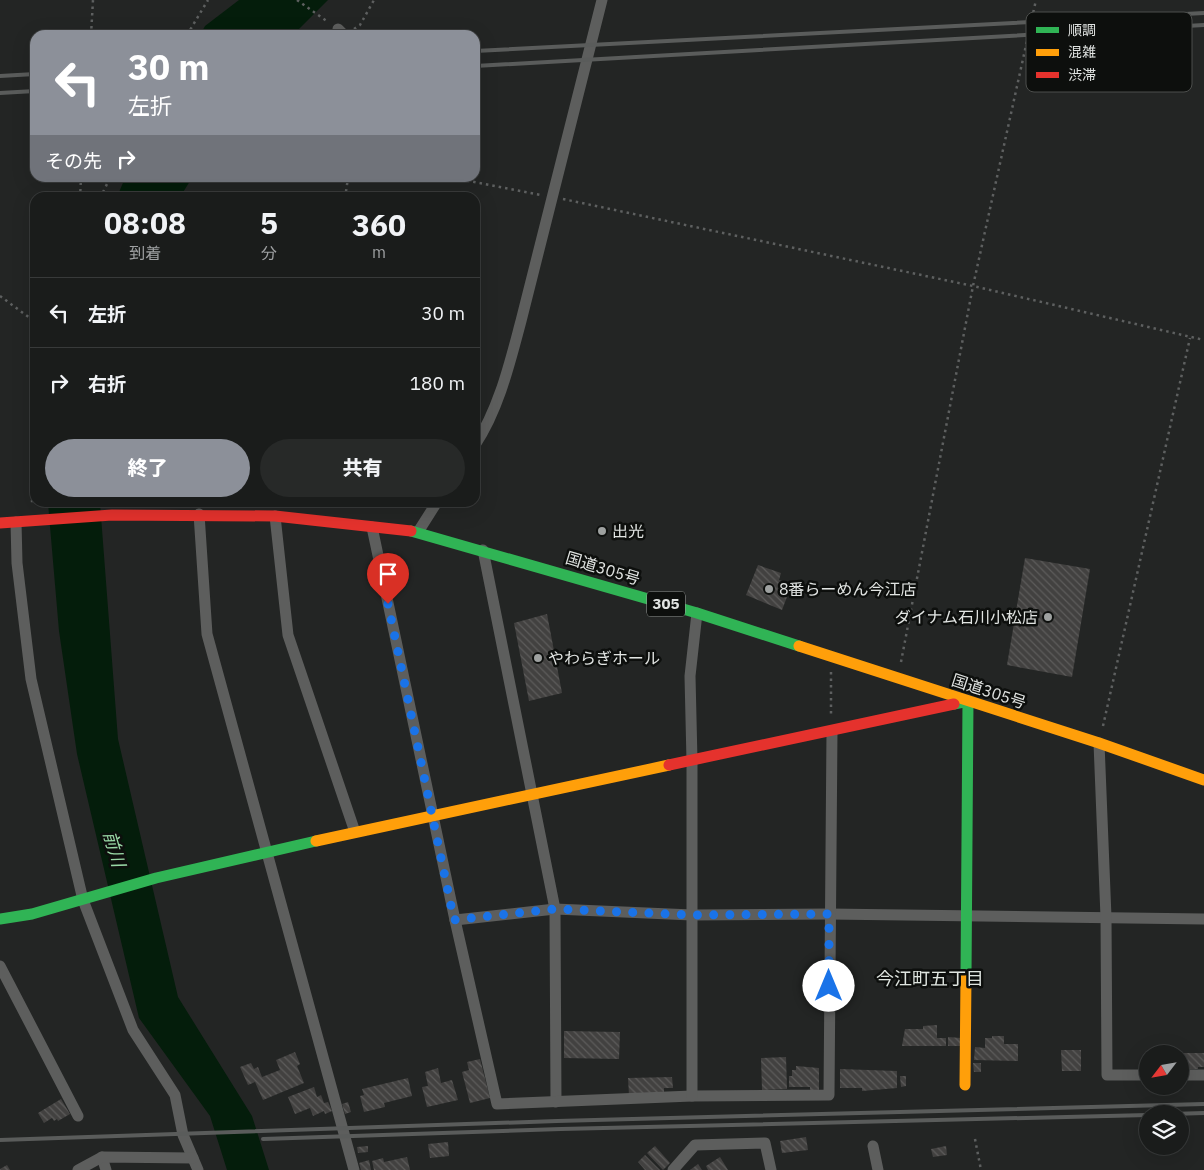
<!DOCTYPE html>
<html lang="ja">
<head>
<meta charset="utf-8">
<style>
	:root { --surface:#1a1c1b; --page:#272928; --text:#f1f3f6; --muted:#9fa1a3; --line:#383a3a; --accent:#8c9099 }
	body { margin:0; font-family:"IBM Plex Sans","Noto Sans JP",sans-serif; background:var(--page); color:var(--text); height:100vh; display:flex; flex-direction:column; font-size:19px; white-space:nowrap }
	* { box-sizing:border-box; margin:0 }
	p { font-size:16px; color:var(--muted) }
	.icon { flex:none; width:28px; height:28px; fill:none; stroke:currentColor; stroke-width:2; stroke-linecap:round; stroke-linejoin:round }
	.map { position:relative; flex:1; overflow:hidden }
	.sheet { position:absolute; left:30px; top:192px; width:450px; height:315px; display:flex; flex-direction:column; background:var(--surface); border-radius:15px; box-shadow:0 5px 20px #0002,0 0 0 1px var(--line) }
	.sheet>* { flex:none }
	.top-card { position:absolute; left:30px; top:30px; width:450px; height:152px; border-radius:15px; box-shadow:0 5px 20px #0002,0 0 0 1px var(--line); background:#8c9099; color:#fff; overflow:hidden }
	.needle { width:32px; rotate:239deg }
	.tools { position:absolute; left:1139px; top:1045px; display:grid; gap:10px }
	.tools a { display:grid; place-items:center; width:50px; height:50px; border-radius:50%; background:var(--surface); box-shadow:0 5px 20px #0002,0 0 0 1px var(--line); font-size:25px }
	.pin { position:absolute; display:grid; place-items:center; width:42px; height:42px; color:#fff; margin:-51px -21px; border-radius:50% 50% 50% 0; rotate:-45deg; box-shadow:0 0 5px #0007 }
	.pin .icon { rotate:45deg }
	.me { position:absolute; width:55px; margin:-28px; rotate:0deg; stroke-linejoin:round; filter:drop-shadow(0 0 4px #0008) }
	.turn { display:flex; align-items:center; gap:18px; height:105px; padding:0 15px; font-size:22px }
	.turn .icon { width:65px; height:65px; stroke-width:2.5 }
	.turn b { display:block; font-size:35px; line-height:42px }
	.then { display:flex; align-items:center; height:48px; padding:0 15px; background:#0003; gap:10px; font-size:19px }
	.eta { display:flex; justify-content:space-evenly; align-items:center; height:85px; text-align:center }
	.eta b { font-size:30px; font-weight:800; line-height:35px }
	.button { display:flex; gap:10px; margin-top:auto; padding:10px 15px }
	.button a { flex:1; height:58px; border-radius:30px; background:var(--accent); color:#fff; font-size:20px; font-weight:800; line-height:58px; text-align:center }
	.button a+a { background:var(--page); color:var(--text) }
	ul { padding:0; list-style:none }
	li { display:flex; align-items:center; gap:15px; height:70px; padding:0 15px; border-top:1px solid var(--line) }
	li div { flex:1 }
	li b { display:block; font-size:19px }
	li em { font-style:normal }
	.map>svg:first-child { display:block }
	.water { fill:#041d0b }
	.building { fill:url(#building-back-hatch) }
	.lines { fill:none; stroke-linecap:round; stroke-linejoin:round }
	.path { stroke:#5e6060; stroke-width:2.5; stroke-dasharray:2.5 4; stroke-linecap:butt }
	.street { stroke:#5d5e5d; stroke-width:11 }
	.fast { stroke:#30b455; stroke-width:11 }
	.slow { stroke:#ff9f0a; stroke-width:11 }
	.jam { stroke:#e5322d; stroke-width:11 }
	.rail { stroke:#5a5c5b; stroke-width:4 }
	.route { stroke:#1a73e8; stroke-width:9; stroke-dasharray:0 16.2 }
	.poi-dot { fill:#9ea1a0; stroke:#0d0f0d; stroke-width:2 }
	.labels { text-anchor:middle; stroke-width:5; stroke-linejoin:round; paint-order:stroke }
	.shield { fill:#0d0f0d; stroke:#a1a4a2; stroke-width:1 }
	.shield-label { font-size:15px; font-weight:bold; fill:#e1e4e2 }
	.poi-label { font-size:16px; fill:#e1e4e2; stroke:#0d0f0d; text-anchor:start }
	.street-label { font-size:16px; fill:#e1e4e2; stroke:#0d0f0d }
	.water-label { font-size:18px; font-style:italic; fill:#99d8a6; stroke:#0d0f0d }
	.neighbourhood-label { font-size:18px; fill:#dfe5e0; stroke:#0d0f0d }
	.key { fill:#0d0f0d; stroke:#4d4f4d; stroke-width:1 }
	.key-label { font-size:14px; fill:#e1e4e2 }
</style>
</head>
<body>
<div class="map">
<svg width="1204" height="1170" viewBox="0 0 1204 1170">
	<defs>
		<pattern id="building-back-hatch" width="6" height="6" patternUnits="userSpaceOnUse" patternTransform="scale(1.25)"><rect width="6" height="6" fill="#424140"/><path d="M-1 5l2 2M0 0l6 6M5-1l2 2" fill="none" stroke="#5d5c5b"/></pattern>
	</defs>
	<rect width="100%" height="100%" fill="#232524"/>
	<g class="water">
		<polygon points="239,0 328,0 293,35 200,35 205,26"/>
		<polygon points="125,178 192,178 180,197 117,197"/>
		<polygon points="48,503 100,503 118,739 178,997 252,1116 269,1170 227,1170 210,1116 139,1018 77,754 59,631"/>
	</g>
	<g class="building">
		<polygon points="1025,558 1090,569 1072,677 1007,665"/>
		<polygon points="758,565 781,573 779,580 792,584 782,610 746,595"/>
		<polygon points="547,614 562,693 529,701 514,623"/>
		<polygon points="937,1025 937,1038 946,1038 946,1046 902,1046 905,1029 923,1029 923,1026"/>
		<polygon points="564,1031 620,1032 619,1059 564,1058"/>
		<polygon points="992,1036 1004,1036 1004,1044 1018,1044 1018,1061 974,1060 975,1047 985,1048 985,1038 992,1038"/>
		<polygon points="948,1037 961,1038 961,1046 948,1046"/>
		<polygon points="1061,1050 1081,1050 1081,1071 1062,1071"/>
		<polygon points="295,1052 300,1064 297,1066 304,1083 263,1100 255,1082 248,1085 240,1067 251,1063 254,1069 258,1067 262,1077 280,1070 276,1060"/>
		<polygon points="1180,1053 1204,1053 1204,1067 1198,1067 1198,1069 1180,1069"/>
		<polygon points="786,1057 787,1089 762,1090 761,1058"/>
		<polygon points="480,1059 490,1098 470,1103 462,1072 469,1070 467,1062"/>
		<polygon points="973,1063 981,1063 981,1072 974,1072"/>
		<polygon points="796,1066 819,1068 819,1091 810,1091 810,1087 789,1087 789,1076 792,1076 792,1070 796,1070"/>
		<polygon points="438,1068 441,1083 452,1080 458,1100 427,1107 422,1087 428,1086 425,1072"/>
		<polygon points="840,1069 897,1071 897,1088 862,1091 862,1088 840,1088"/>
		<polygon points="900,1076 906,1076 906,1086 901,1087"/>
		<polygon points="672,1077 673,1088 664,1088 664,1094 629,1095 628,1078"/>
		<polygon points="408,1078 412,1096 384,1103 385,1107 364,1112 360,1096 364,1095 362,1089"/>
		<polygon points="314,1087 317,1097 321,1095 324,1103 328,1102 332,1111 325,1114 324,1111 313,1116 310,1108 295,1114 288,1097"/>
		<polygon points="61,1099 70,1114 58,1121 57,1119 54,1121 52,1118 44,1123 38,1113"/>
		<polygon points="348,1102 351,1112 345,1114 342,1104"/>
		<polygon points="806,1137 808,1150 782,1153 780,1141"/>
		<polygon points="448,1142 449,1156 430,1158 428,1144"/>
		<polygon points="368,1146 368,1152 358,1153 357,1147"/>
		<polygon points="655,1146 670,1163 663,1170 647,1153"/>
		<polygon points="946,1146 947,1155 933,1157 931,1149"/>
		<polygon points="645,1155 660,1170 645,1170 638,1162"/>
		<polygon points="407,1157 410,1170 374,1170 372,1161 383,1158 384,1162"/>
		<polygon points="720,1157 728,1170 708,1170 706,1166"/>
		<polygon points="369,1160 371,1170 361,1170 359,1163"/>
		<polygon points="698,1164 702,1170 690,1170"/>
		<polygon points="7,1165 10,1170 0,1170 0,1169"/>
	</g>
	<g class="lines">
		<g class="path">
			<polyline points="297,0 328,22"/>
			<polyline points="354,29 360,25 374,0"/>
			<polyline points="91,35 93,0"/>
			<polyline points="187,35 208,0"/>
			<polyline points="454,178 541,195"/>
			<polyline points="80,198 81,178"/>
			<polyline points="100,198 110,178"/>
			<polyline points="345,198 348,178"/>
			<polyline points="563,199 973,286 1204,340"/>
			<polyline points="0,296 34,321 32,505"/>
			<polyline points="901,662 973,286 1036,0"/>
			<polyline points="831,672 831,714"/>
			<polyline points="1103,726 1190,338"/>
			<polyline points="975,1139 981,1170"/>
		</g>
		<g class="street">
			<polyline points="338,29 344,35"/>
			<path d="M 475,445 C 499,409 510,362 521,321 L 602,0"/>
			<polyline points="199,514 207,634 354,1170"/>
			<polyline points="275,516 288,635 355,832"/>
			<polyline points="16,522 17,563 31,679 83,900 133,1030 175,1095 183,1135 198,1170"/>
			<polyline points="372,527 455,920 555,909 692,915 829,914 1204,919"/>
			<polyline points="418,532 437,502"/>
			<polyline points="483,550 555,909 556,1102"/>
			<polyline points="1099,743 1106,917 1107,1075 1148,1075"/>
			<polyline points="455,920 497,1104 692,1096 829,1095 832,731"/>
			<polyline points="0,966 78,1116"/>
			<polyline points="1180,1075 1204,1075"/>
			<polyline points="692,1096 692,761 690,676 697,613"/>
			<polyline points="873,1146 878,1170"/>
			<polyline points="102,1157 106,1170"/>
			<polyline points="78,1170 102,1157 193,1158"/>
			<polyline points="673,1170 695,1145 765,1143 771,1170"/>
		</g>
		<g class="fast">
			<polyline points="411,531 697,613 799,646"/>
			<polyline points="954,704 968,701 966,976"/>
			<polyline points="0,919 32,914 156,878 316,841"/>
		</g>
		<g class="slow">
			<polyline points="799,646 1099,743 1204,780"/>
			<polyline points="316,841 669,765"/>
			<polyline points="965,1085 966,976"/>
		</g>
		<g class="jam">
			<polyline points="0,523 112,515 275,516 411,531"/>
			<polyline points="669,765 954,704"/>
		</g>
		<g class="rail">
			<polyline points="475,51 1204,13"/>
			<polyline points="475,66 1204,25"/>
			<polyline points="0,76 35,74"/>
			<polyline points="0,93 35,91"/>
			<polyline points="1171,1114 1204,1113"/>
			<polyline points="263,1139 561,1129 1148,1115"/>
			<polyline points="0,1140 557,1121 1204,1104"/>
		</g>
	</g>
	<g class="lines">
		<polyline class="route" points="388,604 454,920 555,909 692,915 829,914 829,986"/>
	</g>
	<g class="poi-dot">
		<circle cx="602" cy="531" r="5"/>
		<circle cx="769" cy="589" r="5"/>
		<circle cx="1048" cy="617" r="5"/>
		<circle cx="538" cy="658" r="5"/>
	</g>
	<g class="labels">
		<rect class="shield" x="647" y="591.5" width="38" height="25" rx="4"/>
		<g class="shield-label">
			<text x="666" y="609">305</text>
		</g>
		<g class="poi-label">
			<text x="612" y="537">出光</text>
			<text x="779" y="595">8番らーめん今江店</text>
			<text x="1038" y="623" text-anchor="end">ダイナム石川小松店</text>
			<text x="548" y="664">やわらぎホール</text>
		</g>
		<g class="street-label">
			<text transform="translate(603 568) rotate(17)" y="6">国道305号</text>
			<text transform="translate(989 691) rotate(18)" y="6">国道305号</text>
		</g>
		<g class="water-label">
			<text transform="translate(114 849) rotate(74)" y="6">前川</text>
		</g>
		<g class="neighbourhood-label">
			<text x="930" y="985">今江町五丁目</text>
		</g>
	</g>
	<rect x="1026" y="12" width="166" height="80" rx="8" class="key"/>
	<rect x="1036" y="27" width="23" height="6" fill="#30b455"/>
	<rect x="1036" y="49" width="23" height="7" fill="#ff9f0a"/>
	<rect x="1036" y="72" width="23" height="6" fill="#e5322d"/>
	<g class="key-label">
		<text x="1068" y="35">順調</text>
		<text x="1068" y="57">混雑</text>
		<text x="1068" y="80">渋滞</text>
	</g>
</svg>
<div class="tools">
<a><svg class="needle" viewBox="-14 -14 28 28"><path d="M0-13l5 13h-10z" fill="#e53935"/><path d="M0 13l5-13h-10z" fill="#9fa1a3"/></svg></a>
<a><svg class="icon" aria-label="layers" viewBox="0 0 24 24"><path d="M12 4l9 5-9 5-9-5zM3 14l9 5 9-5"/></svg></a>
</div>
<div class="pin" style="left:388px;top:604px;background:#d93025"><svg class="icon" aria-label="arrive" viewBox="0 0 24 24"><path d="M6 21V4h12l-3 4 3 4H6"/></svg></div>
<svg class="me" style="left:829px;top:986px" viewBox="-20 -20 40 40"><circle r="19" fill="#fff"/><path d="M0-13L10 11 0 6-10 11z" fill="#1a73e8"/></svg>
<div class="top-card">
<div class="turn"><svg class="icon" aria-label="left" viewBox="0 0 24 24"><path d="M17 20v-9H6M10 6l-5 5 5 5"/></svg><div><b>30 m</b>左折</div></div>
<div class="then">その先<svg class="icon" aria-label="right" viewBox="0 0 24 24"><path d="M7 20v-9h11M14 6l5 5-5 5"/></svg></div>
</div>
<section class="sheet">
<div class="eta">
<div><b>08:08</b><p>到着</p></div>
<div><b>5</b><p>分</p></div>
<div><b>360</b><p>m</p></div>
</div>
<ul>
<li><svg class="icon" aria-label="left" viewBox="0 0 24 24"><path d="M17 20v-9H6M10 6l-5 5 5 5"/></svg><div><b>左折</b></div><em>30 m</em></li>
<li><svg class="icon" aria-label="right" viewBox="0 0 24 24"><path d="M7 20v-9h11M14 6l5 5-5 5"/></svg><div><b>右折</b></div><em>180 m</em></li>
</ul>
<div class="button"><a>終了</a><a>共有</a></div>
</section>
</div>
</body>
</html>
